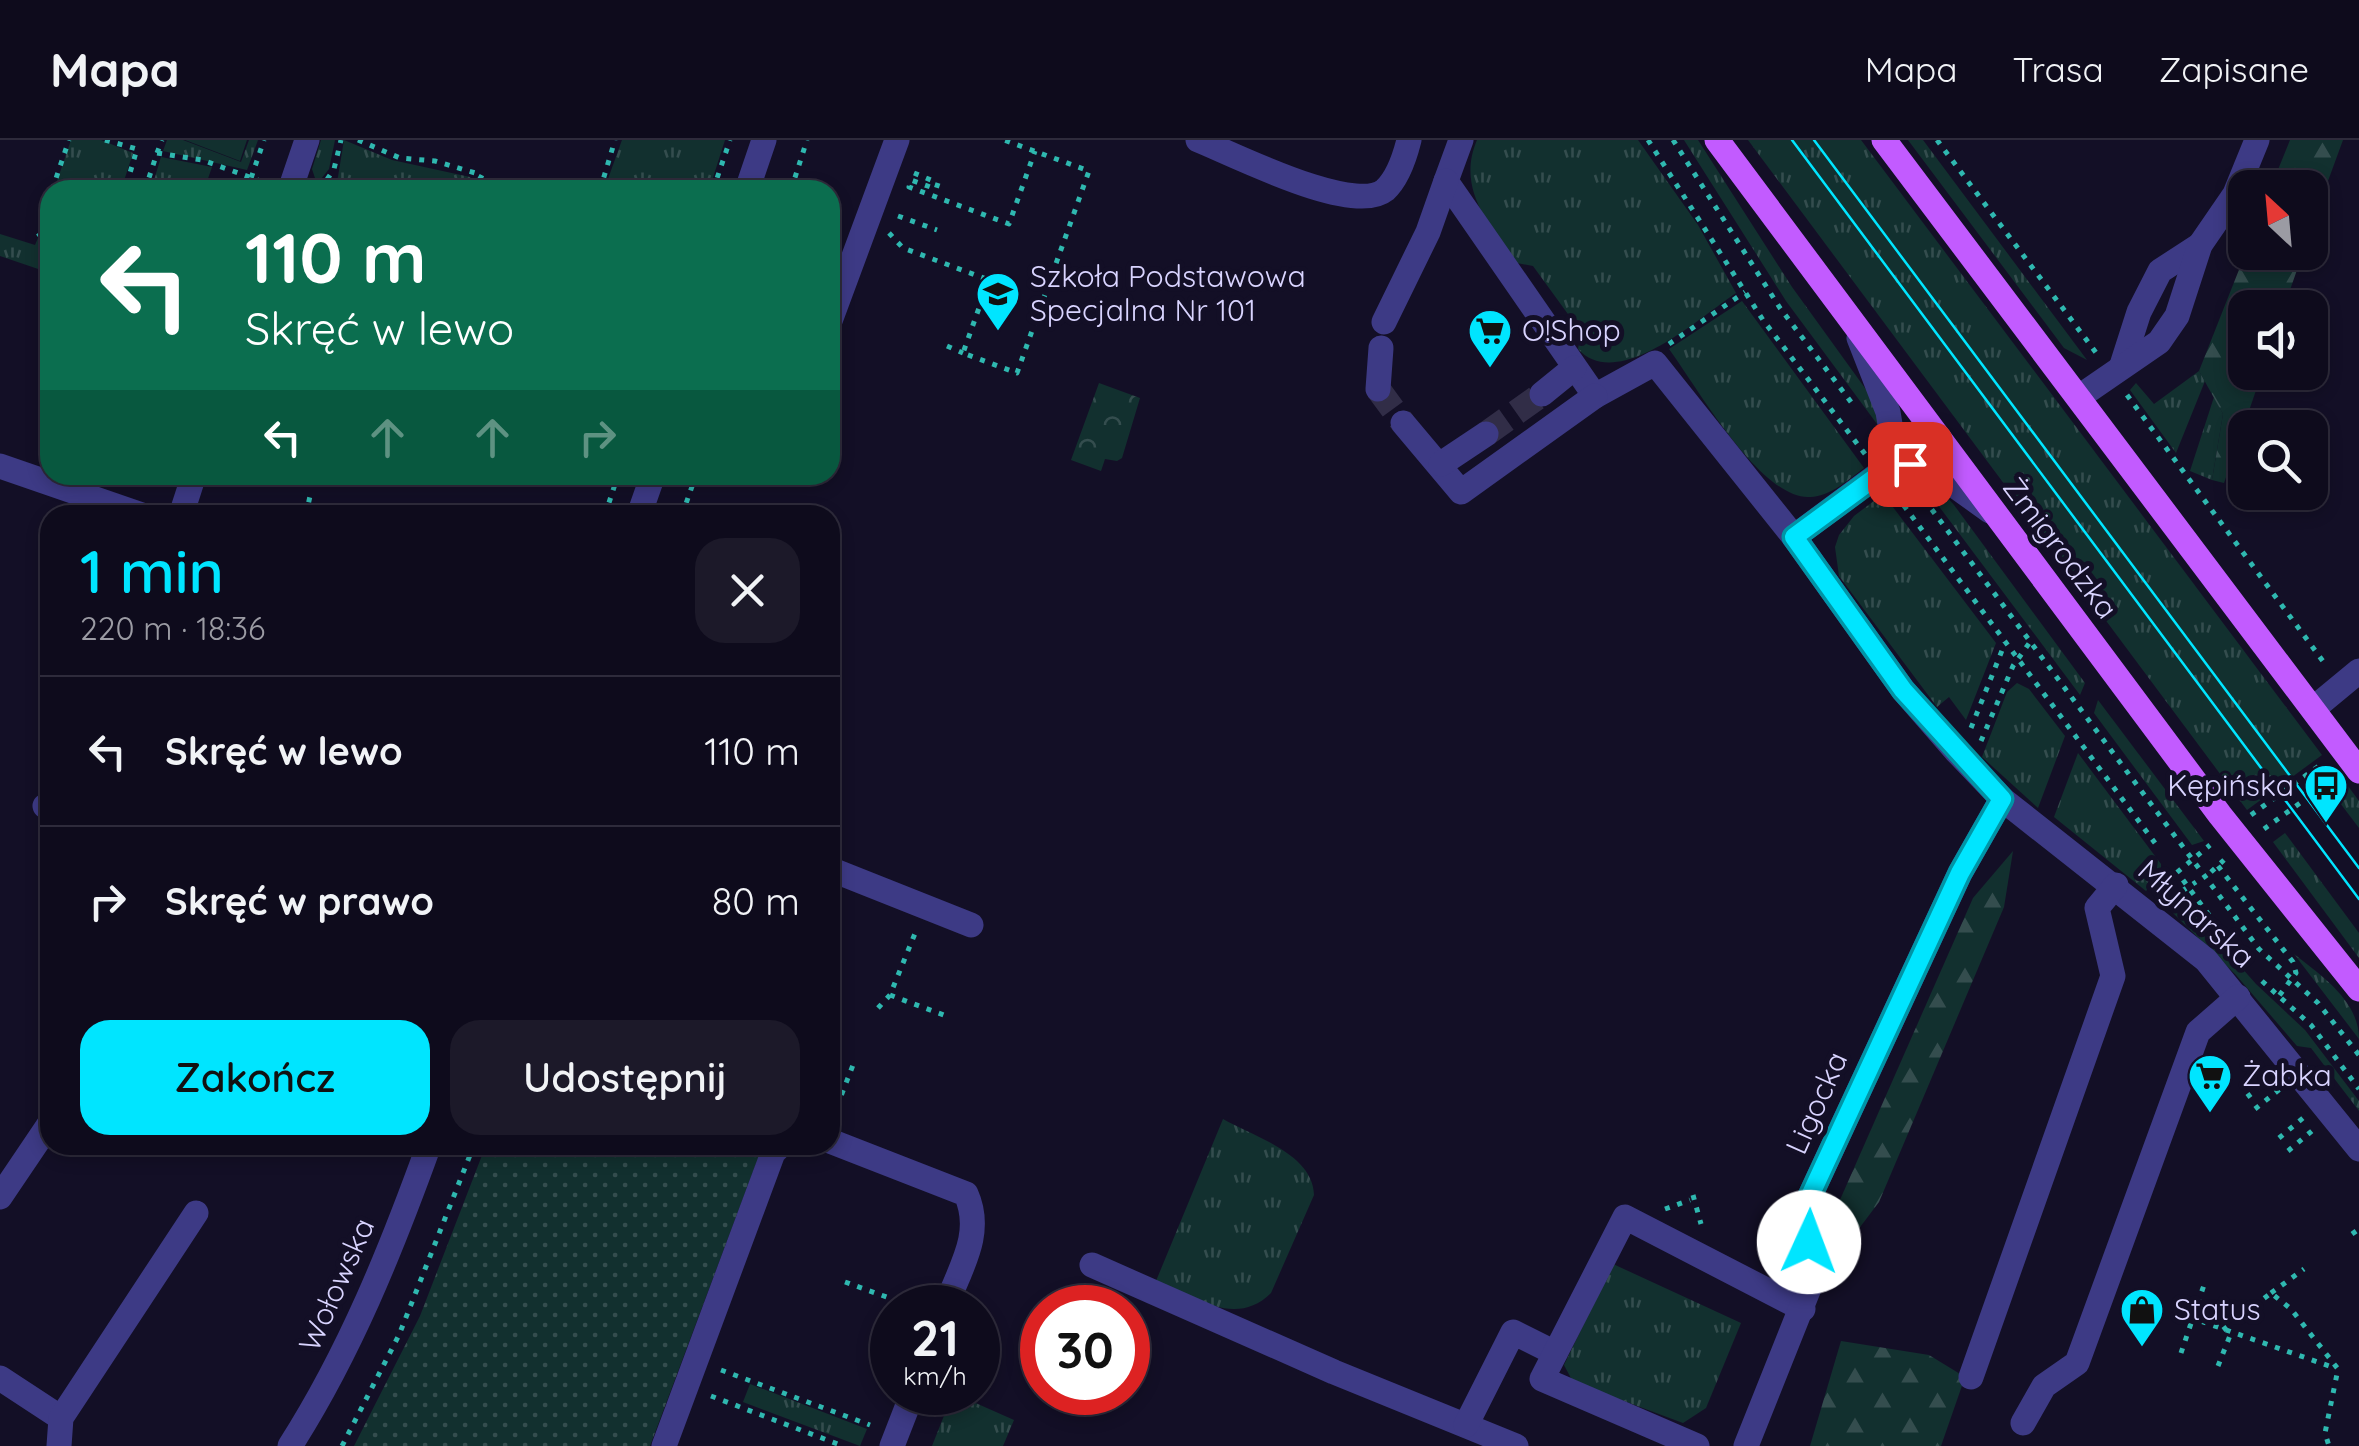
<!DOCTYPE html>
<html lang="pl">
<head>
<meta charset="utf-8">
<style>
	:root { --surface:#0e0b1c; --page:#1c1929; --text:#f1f3f6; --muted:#9b9ba3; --line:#2e2b3b; --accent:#00e5ff }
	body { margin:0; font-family:Quicksand,sans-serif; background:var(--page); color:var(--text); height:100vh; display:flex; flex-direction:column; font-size:38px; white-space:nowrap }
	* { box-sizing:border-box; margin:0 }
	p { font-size:32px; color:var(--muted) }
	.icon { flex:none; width:55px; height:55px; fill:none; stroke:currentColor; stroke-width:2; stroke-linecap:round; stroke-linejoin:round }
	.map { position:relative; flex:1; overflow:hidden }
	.drawer { position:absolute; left:40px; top:365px; width:800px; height:650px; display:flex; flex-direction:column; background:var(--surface); border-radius:30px; box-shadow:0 5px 15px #0003,0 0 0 2px var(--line) }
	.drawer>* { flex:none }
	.guide { position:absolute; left:40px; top:40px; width:800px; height:305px; border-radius:30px; box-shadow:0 5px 15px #0003,0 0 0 2px var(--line); background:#0b6e4f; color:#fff; overflow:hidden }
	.needle { width:65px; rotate:334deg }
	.fabs { position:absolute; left:2228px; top:30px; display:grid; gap:20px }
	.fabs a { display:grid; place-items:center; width:100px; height:100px; border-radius:20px; background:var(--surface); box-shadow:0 5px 15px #0003,0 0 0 2px var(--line); font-size:50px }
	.speed { position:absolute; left:870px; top:1145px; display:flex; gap:20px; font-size:50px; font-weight:700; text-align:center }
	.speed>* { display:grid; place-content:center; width:130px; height:130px; border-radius:50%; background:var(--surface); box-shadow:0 5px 15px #0003,0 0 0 2px var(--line); line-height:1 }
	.speed small { font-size:25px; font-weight:400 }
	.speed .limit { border:15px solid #d22; background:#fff; color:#111 }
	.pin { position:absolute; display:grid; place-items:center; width:85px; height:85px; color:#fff; margin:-42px; border-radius:20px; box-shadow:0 5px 15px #0006 }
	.me { position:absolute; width:110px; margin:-55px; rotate:2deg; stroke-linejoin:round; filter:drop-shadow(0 0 8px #0008) }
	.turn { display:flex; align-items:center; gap:35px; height:210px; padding:0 40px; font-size:45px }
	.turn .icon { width:130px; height:130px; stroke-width:2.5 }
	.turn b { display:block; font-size:70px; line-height:85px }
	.lanes { display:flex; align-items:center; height:95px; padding:0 40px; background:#0003; justify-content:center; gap:50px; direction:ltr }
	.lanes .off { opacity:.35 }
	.round { display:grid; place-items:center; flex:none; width:105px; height:105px; border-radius:30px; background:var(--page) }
	.summary { display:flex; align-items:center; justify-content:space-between; height:170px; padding:0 40px }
	h1 { font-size:60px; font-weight:600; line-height:75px; color:var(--accent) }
	.button { display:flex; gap:20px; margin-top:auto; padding:20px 40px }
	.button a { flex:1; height:115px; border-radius:30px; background:var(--accent); color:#111; font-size:40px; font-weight:600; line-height:115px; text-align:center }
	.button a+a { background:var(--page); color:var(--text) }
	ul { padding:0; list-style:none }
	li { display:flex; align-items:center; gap:30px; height:150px; padding:0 40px; border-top:2px solid var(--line) }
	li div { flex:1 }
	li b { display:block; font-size:38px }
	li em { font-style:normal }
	header { display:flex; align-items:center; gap:60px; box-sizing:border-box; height:140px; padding:0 50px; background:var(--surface); border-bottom:2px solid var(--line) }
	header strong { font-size:48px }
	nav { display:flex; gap:55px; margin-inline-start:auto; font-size:35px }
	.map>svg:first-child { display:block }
	.grass { fill:url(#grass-tufts) }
	.forest { fill:url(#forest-firs) }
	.park { fill:url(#park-crowns) }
	.garden { fill:url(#garden-dots) }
	.pitch { fill:#12302f }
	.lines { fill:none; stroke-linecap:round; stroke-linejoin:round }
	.minor-tunnel { stroke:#312d47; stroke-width:25; stroke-dasharray:25 12; stroke-linecap:butt }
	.path { stroke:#2fb8b0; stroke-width:5; stroke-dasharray:5 8; stroke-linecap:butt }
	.minor { stroke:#3d3a85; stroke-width:25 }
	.major { stroke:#c25bff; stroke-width:25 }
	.tram { stroke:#00e5ff; stroke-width:2.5 }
	.route-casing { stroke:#0095a6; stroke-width:25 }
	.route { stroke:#00e5ff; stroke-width:18 }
	.labels { text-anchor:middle; stroke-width:10; stroke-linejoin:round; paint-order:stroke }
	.poi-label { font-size:30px; fill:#d9d4ff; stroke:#130f26; text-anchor:start }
	.street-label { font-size:30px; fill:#d9d4ff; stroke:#130f26 }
</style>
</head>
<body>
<header>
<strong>Mapa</strong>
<nav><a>Mapa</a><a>Trasa</a><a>Zapisane</a></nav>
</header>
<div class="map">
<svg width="2359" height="1306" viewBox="0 0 2359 1306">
	<defs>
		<pattern id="grass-tufts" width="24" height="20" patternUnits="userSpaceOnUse" patternTransform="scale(2.5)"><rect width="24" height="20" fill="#12302f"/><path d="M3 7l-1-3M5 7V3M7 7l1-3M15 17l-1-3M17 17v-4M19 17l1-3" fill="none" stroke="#344d4e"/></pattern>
		<pattern id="forest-firs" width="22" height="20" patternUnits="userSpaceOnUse" patternTransform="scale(2.5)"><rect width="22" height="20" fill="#12302f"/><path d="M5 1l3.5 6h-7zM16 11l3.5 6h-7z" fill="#344d4e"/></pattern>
		<pattern id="park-crowns" width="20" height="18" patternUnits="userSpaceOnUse" patternTransform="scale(2.5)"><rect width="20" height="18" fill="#12302f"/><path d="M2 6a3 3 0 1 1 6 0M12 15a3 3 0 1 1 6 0" fill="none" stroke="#344d4e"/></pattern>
		<pattern id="garden-dots" width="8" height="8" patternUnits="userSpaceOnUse" patternTransform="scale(2.5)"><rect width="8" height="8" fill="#12302f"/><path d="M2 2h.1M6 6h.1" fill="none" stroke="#344d4e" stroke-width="1.8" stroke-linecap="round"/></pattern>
	</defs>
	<rect width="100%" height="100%" fill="#130f26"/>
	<g class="grass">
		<polygon points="71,0 101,0 133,13 121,50 54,50"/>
		<polygon points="167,0 183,0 241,22 249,0 258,0 247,30 163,11"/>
		<polygon points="321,0 335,0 329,29 317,44 312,29"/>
		<polygon points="344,0 392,20 470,37 473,43 469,50 387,50 355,40 337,43"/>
		<polygon points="622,0 725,0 709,50 604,50"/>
		<path d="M 1477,0 L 1638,0 L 1698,85 L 1736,153 C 1700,177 1618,253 1578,209 L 1581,192 L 1533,126 L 1517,123 C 1490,86 1456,49 1477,0 Z"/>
		<polygon points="1684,0 1698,0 1792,147 1875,262 1880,288 1786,161"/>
		<polygon points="1748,0 1861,0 2322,615 2247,670"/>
		<polygon points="1908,0 1923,0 2087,220 2064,208"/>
		<polygon points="161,17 212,27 204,50 151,50"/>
		<polygon points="0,94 35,105 38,98 50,116 50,133 0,116"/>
		<path d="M 1742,161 L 1864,328 C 1848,340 1831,356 1810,357 C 1761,360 1697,247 1669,209 Z"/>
		<polygon points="2199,231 2205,241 2176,313 2130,250 2136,243 2154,264"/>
		<polygon points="2214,257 2223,274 2212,340 2190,331"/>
		<polygon points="1926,349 1946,356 1954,365 2085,543 2080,555"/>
		<polygon points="1883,354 1996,503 1966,580 1949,557 1937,567 1839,436 1835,407 1839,395 1854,376"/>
		<polygon points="2017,543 2029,549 2065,596 2038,668 1982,617 2007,552"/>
		<polygon points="2098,560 2204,701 2192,705 2094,573"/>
		<polygon points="2078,613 2161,724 2161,735 2146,751 2054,677"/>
		<polygon points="2348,646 2359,661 2359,688 2334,655"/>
		<polygon points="2285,693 2359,793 2359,818 2273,702"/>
		<polygon points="2184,763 2256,844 2305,890 2359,961 2359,971 2311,908 2297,906 2236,835 2172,772"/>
		<path d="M 2294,814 C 2322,836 2359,861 2359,899 Z"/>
		<path d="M 1223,979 C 1255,997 1313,1014 1314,1055 L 1271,1153 C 1236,1188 1194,1157 1156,1141 Z"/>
		<polygon points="1613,1124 1741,1183 1706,1268 1683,1283 1573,1242 1564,1225"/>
		<polygon points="750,1244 867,1289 860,1306 743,1262"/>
		<polygon points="953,1253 1014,1280 1003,1306 932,1306"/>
	</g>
	<g class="forest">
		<polygon points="2290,0 2343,0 2310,90 2310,48 2271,47"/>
		<polygon points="2246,112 2303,113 2284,167 2245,168 2245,232 2262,233 2224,343 2212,340 2223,274 2199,231"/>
		<polygon points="2013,711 2004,767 1879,1062 1839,1115 1821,1103 1973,758"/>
		<polygon points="1841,1201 1929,1215 1965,1237 1941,1306 1810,1306"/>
	</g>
	<polygon class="park" points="1099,243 1140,258 1122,318 1117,321 1105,319 1101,331 1071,320"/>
	<polygon class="garden" points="486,1005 763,1005 650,1306 354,1306 420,1176"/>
	<polygon class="pitch" points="185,0 247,0 240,21"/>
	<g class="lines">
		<g class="minor-tunnel">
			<polyline points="1378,249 1403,283"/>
			<polyline points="1486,294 1542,254"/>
		</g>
		<g class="path">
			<polyline points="105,0 137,9 125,50"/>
			<polyline points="358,0 400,18 435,21 482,35 474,50"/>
			<polyline points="1648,0 1763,180 1865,314"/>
			<polyline points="1673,0 1780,168 1854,266"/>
			<polyline points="1937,0 2097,214"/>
			<polyline points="157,13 162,0"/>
			<polyline points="914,33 938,43 936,49 911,40 909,47 1009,84 1035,11"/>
			<polyline points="52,50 69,0"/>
			<polyline points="145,50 157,13 202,20 266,43"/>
			<polyline points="247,50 264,0"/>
			<polyline points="320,50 334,29 341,0"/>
			<polyline points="328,50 351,45 376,50"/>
			<polyline points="600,50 615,0"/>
			<polyline points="713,50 730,0"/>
			<polyline points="791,50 807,0"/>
			<polyline points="50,56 38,93 50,109"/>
			<polyline points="898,76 937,90"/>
			<polyline points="889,93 903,108 989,140 963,213 1017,233 1089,31 1004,0"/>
			<polyline points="1053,132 1081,142"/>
			<polyline points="1669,204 1745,152"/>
			<polyline points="947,206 963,213"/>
			<polyline points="2127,255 2325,524"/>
			<polyline points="521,335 544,339"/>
			<polyline points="1896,355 2155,703"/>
			<polyline points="1924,359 2259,809 2318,863 2359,915"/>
			<polyline points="306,375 310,356"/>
			<polyline points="605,375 618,335"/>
			<polyline points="682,375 696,335"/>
			<polyline points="1971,588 2005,503"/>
			<polyline points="1981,601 2013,526 2030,502"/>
			<polyline points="2251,675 2323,623"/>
			<polyline points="2264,689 2332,640"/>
			<polyline points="2218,726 2293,822 2296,833 2279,856"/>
			<polyline points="2211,732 2224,720"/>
			<polyline points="2183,740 2226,798"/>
			<polyline points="2157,749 2210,705"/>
			<polyline points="2171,758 2196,742"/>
			<polyline points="2262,841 2311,885 2359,949"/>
			<polyline points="890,855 949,877"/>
			<polyline points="878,868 890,855 916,791"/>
			<polyline points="830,952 841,956 853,925"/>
			<polyline points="2247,957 2268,941"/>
			<polyline points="2255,969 2280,949"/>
			<polyline points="2279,998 2303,978"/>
			<polyline points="2288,1011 2313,990"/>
			<polyline points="1693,1055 1701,1084"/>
			<polyline points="1665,1069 1690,1060"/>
			<polyline points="2352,1094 2359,1089"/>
			<polyline points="845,1142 917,1168"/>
			<polyline points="2271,1153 2304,1129"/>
			<polyline points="2189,1177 2335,1228"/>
			<polyline points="2223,1190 2271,1153 2291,1169 2338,1229 2325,1293 2329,1306"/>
			<polyline points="2181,1213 2205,1142"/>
			<polyline points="2218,1226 2231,1193"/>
			<polyline points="721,1230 870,1285"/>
			<polyline points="711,1256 843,1306"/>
			<polyline points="342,1306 399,1195 474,1005"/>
		</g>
		<g class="minor">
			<path d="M 1198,0 C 1233,14 1354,76 1385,50 C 1398,38 1405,16 1409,0"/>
			<polyline points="1461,0 1446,41 1595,256 1655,223 1794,397"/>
			<polyline points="290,50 307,0"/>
			<polyline points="747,50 764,0"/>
			<polyline points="830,181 897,0"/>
			<polyline points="1384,182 1428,92 1446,41"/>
			<polyline points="1859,198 1888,272 1896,321"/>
			<polyline points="2122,225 2139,172 2160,131 2200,105"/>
			<polyline points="1378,249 1381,208"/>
			<polyline points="1542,254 1574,228"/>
			<polyline points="2079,257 2159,202 2177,176 2200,105 2235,54 2257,0"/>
			<polyline points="1403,283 1461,352 1595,256"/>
			<polyline points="1896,321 1794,397 1903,550 1956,611 2002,659 2206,820 2359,1009"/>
			<polyline points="1896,321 1930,328 1990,371"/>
			<polyline points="1441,324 1486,294"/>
			<polyline points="0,326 142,375"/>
			<polyline points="181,375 194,335"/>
			<polyline points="639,375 653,335"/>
			<polyline points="2313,569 2359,531"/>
			<polyline points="45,666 50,668"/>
			<polyline points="830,729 971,785"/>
			<path d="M 830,1001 L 966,1054 C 984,1094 960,1128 945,1168"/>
			<polyline points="0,1057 50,983"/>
			<polyline points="1092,1125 1334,1232 1516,1306"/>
			<polyline points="1971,1237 2113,836 2097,768 2116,745"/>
			<polyline points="0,1238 61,1278"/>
			<polyline points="2023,1283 2044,1246 2077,1223 2198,892 2238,857"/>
			<polyline points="1466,1285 1513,1192 1555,1213"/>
			<polyline points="59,1306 61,1278 196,1073"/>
			<path d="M 290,1306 C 350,1212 391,1110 429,1005"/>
			<polyline points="664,1306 773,1013 781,1005"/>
			<polyline points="892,1306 913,1252"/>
			<polyline points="1697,1306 1542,1239 1625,1077 1803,1169"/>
			<polyline points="1746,1306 1815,1133 1803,1071 1960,733 2002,659"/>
		</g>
		<g class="major">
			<polyline points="1717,0 2220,675 2359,849"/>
			<polyline points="1884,0 2359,631"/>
		</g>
		<g class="tram">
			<polyline points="1792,0 2359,759"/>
			<polyline points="1814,0 2359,728"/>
		</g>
	</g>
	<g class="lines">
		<defs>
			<polyline id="route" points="1809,1102 1803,1071 1960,733 2002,659 1903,550 1794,397 1896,322 1910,324"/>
		</defs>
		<use href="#route" class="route-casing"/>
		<use href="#route" class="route"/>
	</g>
	<defs>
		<symbol id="school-pin" viewBox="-11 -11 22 30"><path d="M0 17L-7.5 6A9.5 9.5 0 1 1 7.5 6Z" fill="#00e5ff" stroke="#130f26"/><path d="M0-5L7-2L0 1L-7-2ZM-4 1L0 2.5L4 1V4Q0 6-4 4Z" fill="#111"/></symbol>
		<symbol id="supermarket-pin" viewBox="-11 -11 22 30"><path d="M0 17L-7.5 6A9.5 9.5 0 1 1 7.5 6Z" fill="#00e5ff" stroke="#130f26"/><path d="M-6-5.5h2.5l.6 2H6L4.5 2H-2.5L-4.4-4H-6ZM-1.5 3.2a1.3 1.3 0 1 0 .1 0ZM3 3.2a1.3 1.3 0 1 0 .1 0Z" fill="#111"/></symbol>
		<symbol id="bus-pin" viewBox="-11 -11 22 30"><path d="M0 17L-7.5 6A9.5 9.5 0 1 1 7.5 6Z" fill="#00e5ff" stroke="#130f26"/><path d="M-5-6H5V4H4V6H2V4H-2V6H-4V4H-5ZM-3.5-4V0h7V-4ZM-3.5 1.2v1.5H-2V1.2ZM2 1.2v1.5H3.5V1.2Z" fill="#111"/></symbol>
		<symbol id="shop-pin" viewBox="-11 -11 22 30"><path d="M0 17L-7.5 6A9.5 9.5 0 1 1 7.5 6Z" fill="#00e5ff" stroke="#130f26"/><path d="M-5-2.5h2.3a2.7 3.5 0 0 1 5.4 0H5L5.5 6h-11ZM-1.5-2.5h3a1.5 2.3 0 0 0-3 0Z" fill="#111"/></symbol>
	</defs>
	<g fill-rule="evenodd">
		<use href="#school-pin" x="973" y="129" width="50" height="68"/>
		<use href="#supermarket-pin" x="1465" y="166" width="50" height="68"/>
		<use href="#bus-pin" x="2301" y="621" width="50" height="68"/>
		<use href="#supermarket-pin" x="2185" y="911" width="50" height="68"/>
		<use href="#shop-pin" x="2117" y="1145" width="50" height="68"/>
	</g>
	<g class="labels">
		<g class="poi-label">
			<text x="1030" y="147">Szkoła Podstawowa<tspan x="1030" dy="34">Specjalna Nr 101</tspan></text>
			<text x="1522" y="201">O!Shop</text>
			<text x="2294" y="656" text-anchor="end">Kępińska</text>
			<text x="2242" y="946">Żabka</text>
			<text x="2174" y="1180">Status</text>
		</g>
		<g class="street-label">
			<text transform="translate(2060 408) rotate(53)" y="10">Żmigrodzka</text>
			<text transform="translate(2196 774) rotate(42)" y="10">Młynarska</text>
			<text transform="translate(1817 963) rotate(-66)" y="10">Ligocka</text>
			<text transform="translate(337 1145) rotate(-66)" y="10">Wołowska</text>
		</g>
	</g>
</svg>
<div class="fabs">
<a><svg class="needle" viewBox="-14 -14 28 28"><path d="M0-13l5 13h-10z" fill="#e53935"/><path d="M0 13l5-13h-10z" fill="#9b9ba3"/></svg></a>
<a><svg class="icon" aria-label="sound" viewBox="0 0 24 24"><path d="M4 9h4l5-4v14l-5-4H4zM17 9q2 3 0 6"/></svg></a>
<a><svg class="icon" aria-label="search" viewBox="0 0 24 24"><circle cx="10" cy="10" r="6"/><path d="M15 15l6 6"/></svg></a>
</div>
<div class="speed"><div>21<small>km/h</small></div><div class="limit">30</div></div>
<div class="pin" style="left:1910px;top:324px;background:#d93025"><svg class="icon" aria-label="arrive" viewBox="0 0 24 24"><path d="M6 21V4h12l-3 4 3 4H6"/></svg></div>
<svg class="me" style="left:1809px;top:1102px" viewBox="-20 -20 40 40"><circle r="19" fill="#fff"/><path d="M0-13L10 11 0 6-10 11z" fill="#00e5ff"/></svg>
<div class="guide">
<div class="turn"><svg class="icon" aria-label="left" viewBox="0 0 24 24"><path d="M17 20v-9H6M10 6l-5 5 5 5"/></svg><div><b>110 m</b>Skręć w lewo</div></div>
<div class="lanes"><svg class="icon" aria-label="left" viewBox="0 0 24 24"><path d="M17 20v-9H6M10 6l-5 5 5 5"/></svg><svg class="icon off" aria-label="ahead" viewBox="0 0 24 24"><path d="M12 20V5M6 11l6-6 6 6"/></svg><svg class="icon off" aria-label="ahead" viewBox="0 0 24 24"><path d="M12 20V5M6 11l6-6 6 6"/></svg><svg class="icon off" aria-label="right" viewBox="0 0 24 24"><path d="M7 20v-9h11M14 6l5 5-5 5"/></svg></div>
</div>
<section class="drawer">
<div class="summary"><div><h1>1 min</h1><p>220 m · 18:36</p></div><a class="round"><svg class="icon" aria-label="close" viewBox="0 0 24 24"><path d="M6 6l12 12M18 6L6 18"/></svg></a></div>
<ul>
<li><svg class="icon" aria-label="left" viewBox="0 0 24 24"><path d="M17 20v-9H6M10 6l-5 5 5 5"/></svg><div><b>Skręć w lewo</b></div><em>110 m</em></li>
<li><svg class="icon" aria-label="right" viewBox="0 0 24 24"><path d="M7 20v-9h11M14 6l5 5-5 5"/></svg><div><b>Skręć w prawo</b></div><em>80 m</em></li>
</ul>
<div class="button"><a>Zakończ</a><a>Udostępnij</a></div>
</section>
</div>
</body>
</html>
